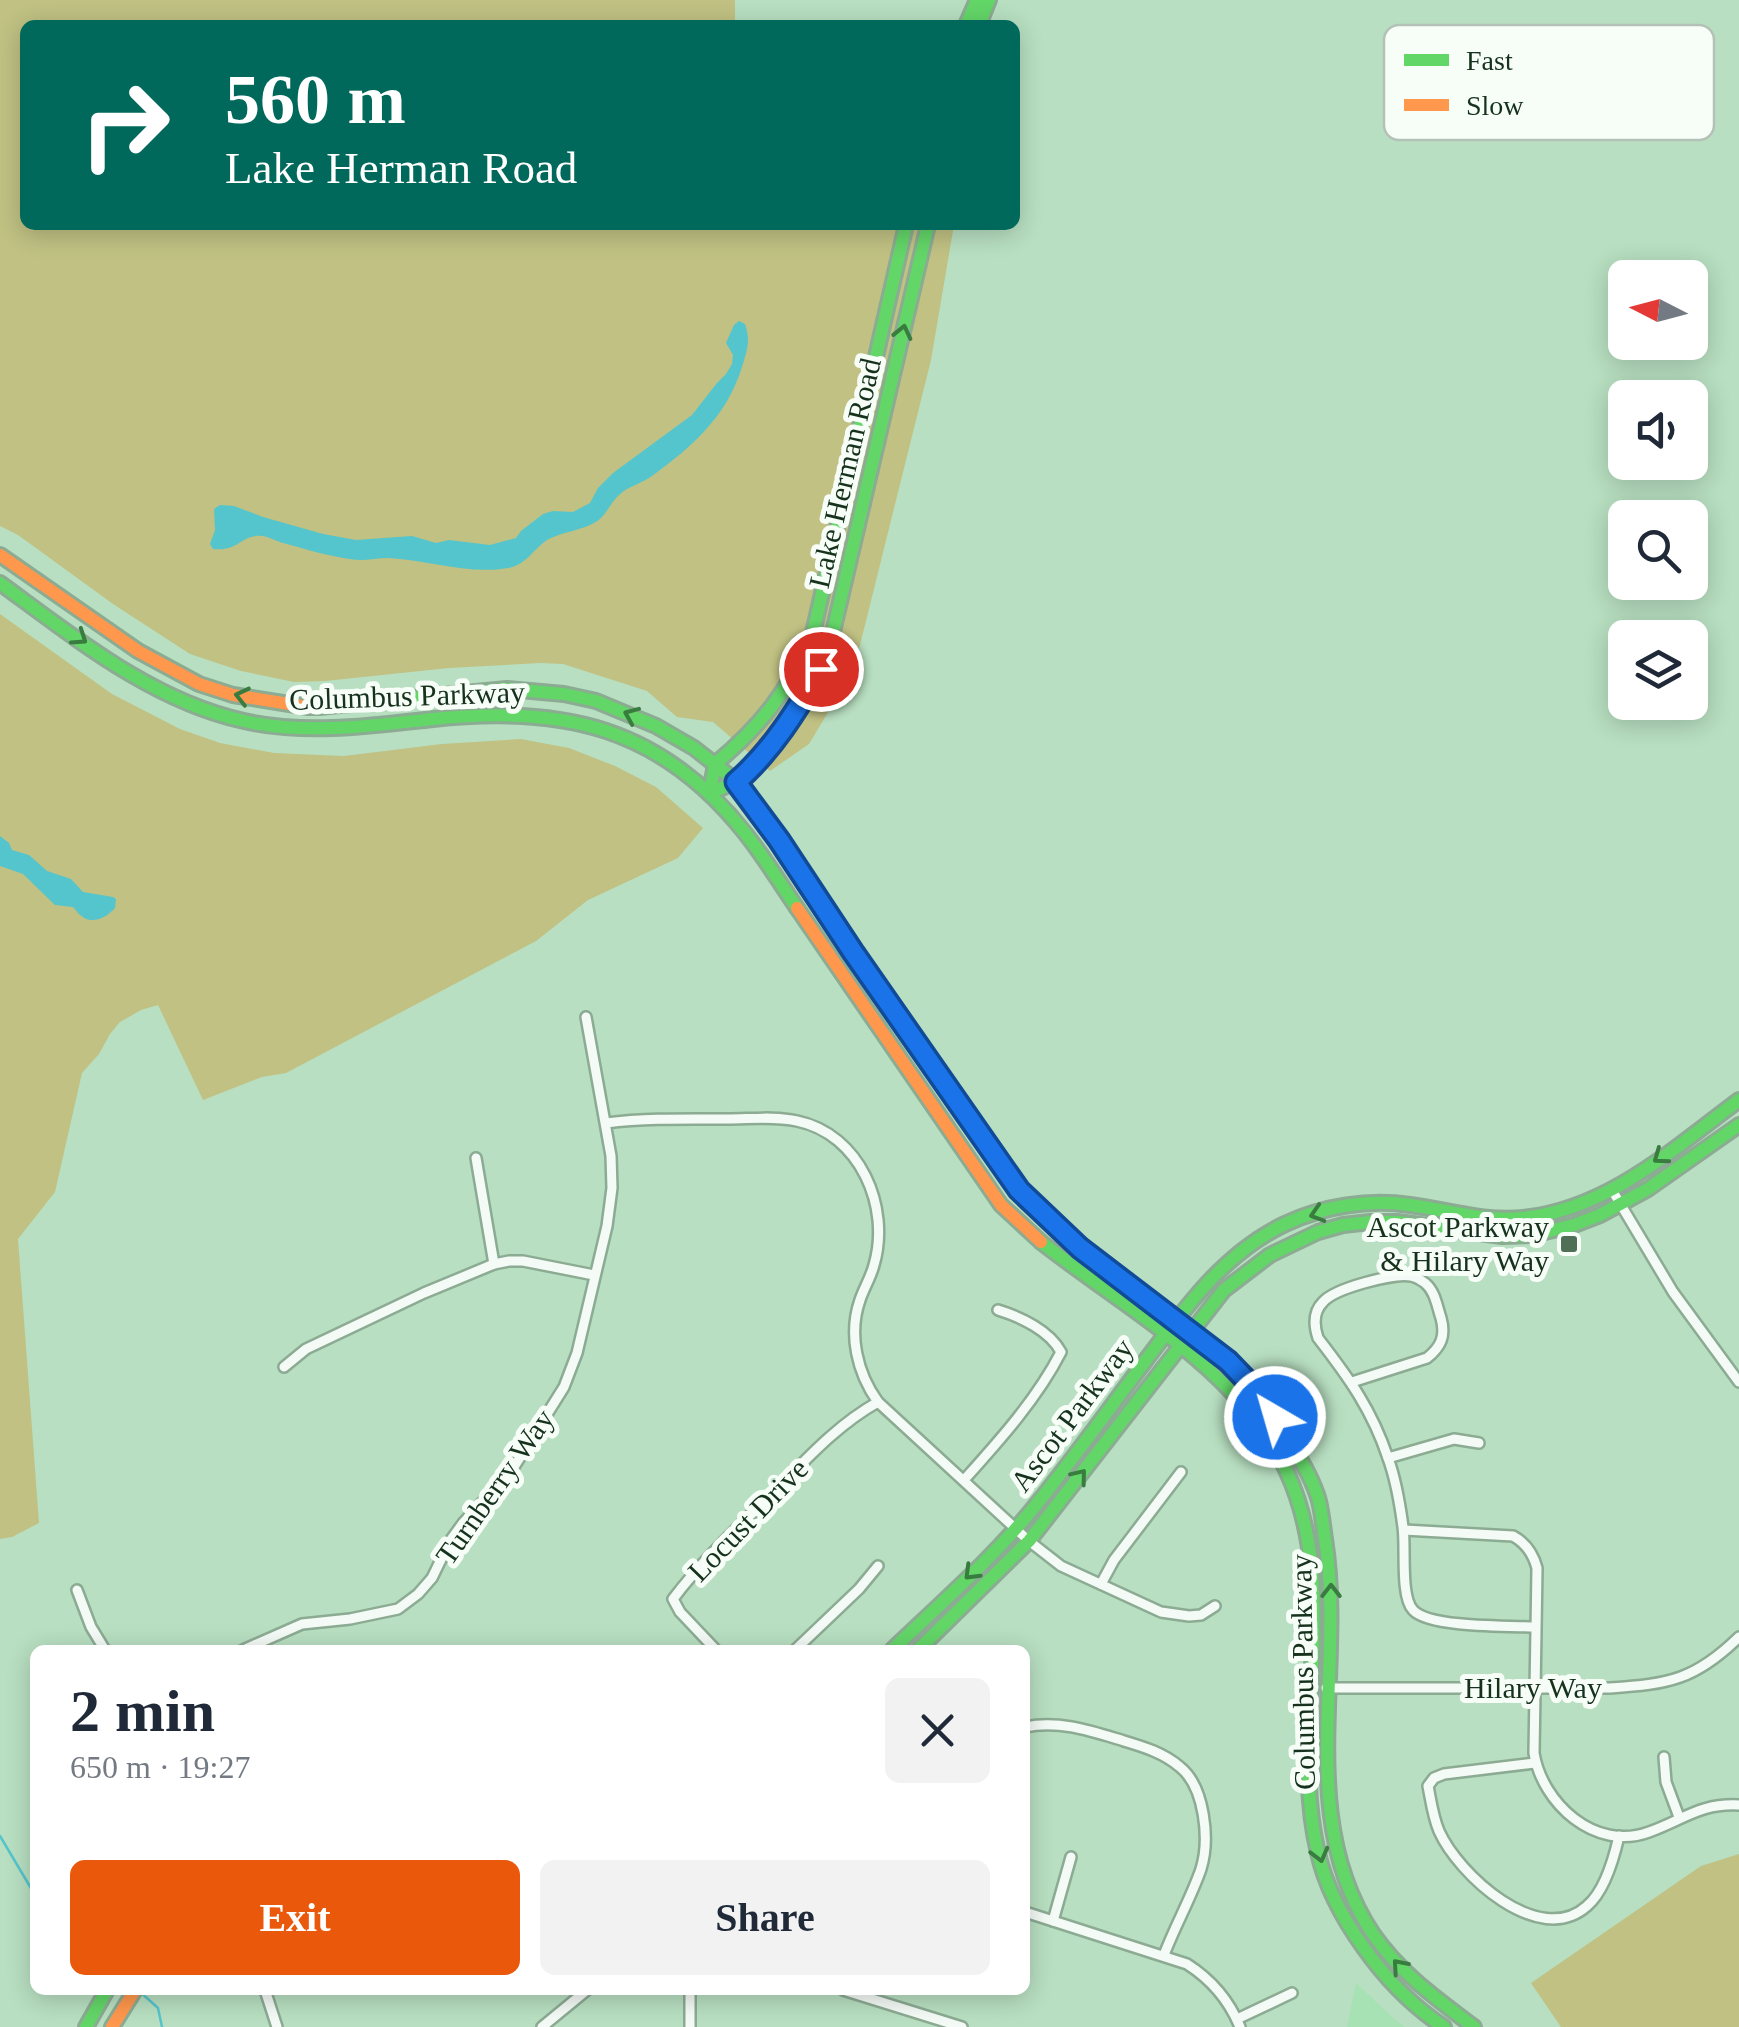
<!DOCTYPE html>
<html lang="en">
<head>
<meta charset="utf-8">
<style>
	:root { --surface:#fff; --page:#f2f2f3; --text:#1f2937; --muted:#747a83; --accent:#ea580c }
	body { margin:0; font-family:"Times New Roman",serif; background:var(--page); color:var(--text); height:100vh; display:flex; flex-direction:column; font-size:38px; white-space:nowrap }
	* { box-sizing:border-box; margin:0 }
	p { font-size:32px; color:var(--muted) }
	.icon { flex:none; width:55px; height:55px; fill:none; stroke:currentColor; stroke-width:2; stroke-linecap:round; stroke-linejoin:round }
	.map { position:relative; flex:1; overflow:hidden }
	.sheet { position:absolute; left:30px; top:1645px; width:1000px; height:350px; display:flex; flex-direction:column; background:var(--surface); border-radius:15px; box-shadow:0 5px 25px #0003 }
	.sheet>* { flex:none }
	.guide { position:absolute; left:20px; top:20px; width:1000px; height:210px; border-radius:15px; box-shadow:0 5px 25px #0003; background:#00695c; color:#fff; overflow:hidden }
	.needle { width:65px; rotate:276deg }
	.controls { position:absolute; left:1608px; top:260px; display:grid; gap:20px }
	.controls a { display:grid; place-items:center; width:100px; height:100px; border-radius:15px; background:var(--surface); box-shadow:0 5px 25px #0003; font-size:50px }
	.pin { position:absolute; display:grid; place-items:center; width:85px; height:85px; color:#fff; margin:-42px; border:5px solid #fff; border-radius:50%; box-shadow:0 2px 10px #0007 }
	.me { position:absolute; width:110px; margin:-55px; rotate:322deg; stroke-linejoin:round; filter:drop-shadow(0 0 8px #0008) }
	.turn { display:flex; align-items:center; gap:35px; height:210px; padding:0 40px; font-size:45px }
	.turn .icon { width:130px; height:130px; stroke-width:2.5 }
	.turn b { display:block; font-size:70px; line-height:85px }
	.round { display:grid; place-items:center; flex:none; width:105px; height:105px; border-radius:15px; background:var(--page) }
	.overview { display:flex; align-items:center; justify-content:space-between; height:170px; padding:0 40px }
	h1 { font-size:60px; font-weight:800; line-height:75px }
	.button { display:flex; gap:20px; margin-top:auto; padding:20px 40px }
	.button a { flex:1; height:115px; border-radius:15px; background:var(--accent); color:#fff; font-size:40px; font-weight:800; line-height:115px; text-align:center }
	.button a+a { background:var(--page); color:var(--text) }
	.map>svg:first-child { display:block }
	.built { fill:#a6e2b4 }
	.green { fill:#c0c183 }
	.water { fill:#54c5cc }
	.lines { fill:none; stroke-linecap:round; stroke-linejoin:round }
	.stream { stroke:#54c5cc; stroke-width:2.5 }
	.street-casing { stroke:#8cab93; stroke-width:14 }
	.fast-casing { stroke:#8cab93; stroke-width:18 }
	.slow-casing { stroke:#8cab93; stroke-width:18 }
	.street { stroke:#f4faf6; stroke-width:9 }
	.fast { stroke:#63d668; stroke-width:12 }
	.slow { stroke:#ff974d; stroke-width:12 }
	.oneway { stroke:#397c3f }
	.route-casing { stroke:#114b97; stroke-width:25 }
	.route { stroke:#1a73e8; stroke-width:18 }
	.poi-dot { fill:#4f6f56; stroke:#f7fef8; stroke-width:4 }
	.labels { text-anchor:middle; stroke-width:10; stroke-linejoin:round; paint-order:stroke }
	.street-label { font-size:30px; fill:#16321d; stroke:#f7fef8 }
	.poi-label { font-size:30px; fill:#16321d; stroke:#f7fef8; text-anchor:end }
	.key { fill:#f7fef8; stroke:#b4c1b6; stroke-width:2.5 }
	.key-label { font-size:28px; fill:#16321d }
</style>
</head>
<body>
<div class="map">
<svg width="1739" height="2027" viewBox="0 0 1739 2027">
	<rect width="100%" height="100%" fill="#b8dfc1"/>
	<polygon class="built" points="1356,1983 1395,2020 1405,2027 1347,2027"/>
	<g class="green">
		<polygon points="0,0 735,0 735,25 25,25 25,225 954,225 931,360 854,669 809,744 770,771 713,722 677,717 647,691 563,664 540,663 449,668 325,681 294,682 241,671 190,654 113,604 18,535 0,526"/>
		<polygon points="0,614 112,694 180,729 220,743 274,753 344,756 442,744 521,739 569,748 615,766 656,787 703,828 678,858 588,900 536,941 286,1073 262,1077 203,1100 158,1005 141,1010 120,1022 110,1034 99,1054 82,1073 55,1192 18,1239 39,1523 12,1537 0,1539"/>
		<polygon points="1739,1854 1739,2027 1561,2027 1531,1983 1701,1866"/>
	</g>
	<g class="water">
		<path d="M 739,321 L 745,324 C 751,341 747,350 742,367 C 727,416 692,447 652,476 C 641,484 628,486 619,495 C 609,504 606,517 594,523 C 581,530 564,532 551,538 C 534,546 528,565 508,568 C 469,575 428,560 388,558 C 375,558 363,562 350,559 C 328,556 305,549 283,543 C 276,541 270,537 262,536 C 241,534 239,552 213,549 L 210,544 L 215,530 L 214,509 L 220,505 L 234,506 L 263,517 L 323,534 L 356,540 L 412,536 L 436,543 L 449,540 L 490,545 L 516,538 L 521,531 L 543,514 L 553,511 L 573,512 L 590,503 L 598,488 L 613,473 L 692,415 L 717,383 L 726,374 L 732,364 L 733,355 L 726,343 L 734,325 Z"/>
		<path d="M 0,836 L 9,843 L 12,850 L 29,855 L 47,871 L 71,879 L 83,892 L 113,897 L 116,899 L 115,908 C 108,916 94,925 83,917 C 79,915 76,910 73,907 L 55,905 L 23,874 L 0,866 Z"/>
	</g>
	<g class="lines">
		<g class="stream">
			<polyline points="0,1836 35,1895"/>
			<polyline points="139,1991 158,2008 162,2027"/>
		</g>
		<defs>
			<g id="street">
				<path d="M 606,1123 C 647,1118 687,1119 728,1119 C 750,1119 775,1116 797,1121 C 860,1134 891,1207 874,1265 C 871,1277 864,1288 860,1300 C 848,1334 857,1373 878,1402 L 1029,1541 L 1061,1566 L 1161,1612 L 1189,1616 L 1201,1615 L 1215,1606"/>
				<polyline points="476,1158 494,1264"/>
				<polyline points="1612,1190 1673,1292 1739,1382"/>
				<polyline points="284,1367 306,1349 424,1293 494,1264 509,1261 523,1261 594,1275"/>
				<path d="M 1352,1382 L 1427,1358 C 1441,1347 1446,1336 1441,1318 C 1437,1306 1435,1291 1425,1283 C 1421,1280 1416,1277 1411,1276 C 1394,1273 1335,1288 1323,1302 C 1313,1312 1314,1326 1318,1338 C 1349,1378 1372,1410 1388,1458 C 1396,1480 1400,1504 1403,1527 C 1406,1547 1400,1596 1413,1610 C 1429,1628 1510,1626 1535,1627"/>
				<polyline points="1388,1458 1454,1439 1479,1443"/>
				<path d="M 964,1480 C 999,1441 1037,1399 1061,1352 C 1050,1331 1021,1317 998,1310"/>
				<path d="M 1404,1530 L 1513,1536 C 1526,1543 1533,1553 1537,1568 L 1534,1753 C 1542,1803 1595,1852 1649,1832 C 1683,1820 1700,1803 1739,1805"/>
				<polyline points="1101,1584 1114,1560 1181,1472"/>
				<polyline points="77,1590 91,1627 105,1650"/>
				<polyline points="243,1650 302,1624 350,1619 398,1609 418,1594 432,1578 450,1541 463,1523 512,1470 564,1387 577,1353 607,1226 612,1188 611,1156 586,1017"/>
				<path d="M 716,1650 L 680,1612 L 673,1599 C 701,1562 735,1530 768,1498 C 803,1463 835,1426 878,1402"/>
				<polyline points="795,1650 859,1589 878,1566"/>
				<path d="M 1326,1688 L 1610,1688 C 1669,1684 1695,1680 1739,1637"/>
				<path d="M 1025,1727 C 1060,1720 1091,1731 1124,1741 C 1144,1747 1164,1753 1180,1767 C 1205,1787 1210,1840 1201,1869 C 1191,1898 1175,1926 1164,1955"/>
				<polyline points="1664,1757 1666,1782 1679,1817"/>
				<path d="M 1535,1763 L 1444,1774 L 1434,1778 L 1428,1786 C 1431,1801 1433,1817 1439,1831 C 1458,1874 1539,1949 1587,1906 C 1605,1891 1614,1858 1619,1836"/>
				<path d="M 1025,1912 L 1187,1964 C 1212,1980 1229,2000 1240,2027"/>
				<polyline points="1053,1921 1071,1857"/>
				<polyline points="265,1990 277,2027"/>
				<polyline points="690,1990 690,2027"/>
				<polyline points="843,1990 962,2027"/>
				<polyline points="1237,2019 1292,1993"/>
				<polyline points="542,2027 587,1990"/>
			</g>
			<g id="fast">
				<polyline points="966,25 977,0"/>
				<polyline points="979,25 989,0"/>
				<path d="M 0,583 C 74,637 152,701 244,721 C 305,735 371,726 433,719 C 563,705 661,727 745,833 C 764,857 780,883 797,908"/>
				<polyline points="319,707 507,689 564,694 596,701 656,726 694,748 736,781 779,840 853,952 983,1138"/>
				<path d="M 710,793 C 720,789 730,785 739,779 C 781,750 809,695 829,649 L 928,225"/>
				<path d="M 710,793 L 715,764 C 762,725 789,690 813,633 L 906,225"/>
				<path d="M 1041,1242 C 1125,1308 1241,1370 1287,1472 C 1343,1594 1288,1728 1318,1853 C 1326,1888 1343,1919 1364,1948 C 1386,1979 1412,2006 1444,2027"/>
				<path d="M 1288,1439 C 1300,1459 1313,1479 1319,1501 C 1322,1513 1323,1526 1325,1539 C 1346,1669 1294,1817 1373,1934 C 1400,1973 1437,1999 1474,2027"/>
				<path d="M 892,1650 C 941,1603 993,1558 1036,1505 C 1074,1458 1109,1409 1146,1360 C 1185,1308 1224,1253 1285,1224 C 1323,1206 1369,1199 1410,1205 C 1448,1210 1484,1222 1523,1218 C 1608,1209 1673,1149 1739,1100"/>
				<polyline points="918,1650 1029,1541 1224,1290 1270,1255 1318,1232 1343,1225 1370,1222 1397,1222 1502,1236 1532,1235 1574,1225 1600,1215 1648,1189 1739,1125"/>
				<polyline points="86,2027 107,1990"/>
			</g>
			<g id="slow">
				<polyline points="0,555 138,651 199,684 233,695 308,707 319,707"/>
				<polyline points="797,908 1001,1205 1041,1242"/>
				<polyline points="983,1138 1019,1190 1080,1248 1228,1361 1252,1385 1288,1439"/>
				<polyline points="112,2027 135,1990"/>
			</g>
		</defs>
		<use href="#street" class="street-casing"/>
		<use href="#fast" class="fast-casing"/>
		<use href="#slow" class="slow-casing"/>
		<use href="#street" class="street"/>
		<use href="#fast" class="fast"/>
		<use href="#slow" class="slow"/>
	</g>
	<defs><path id="oneway-chevron" d="M-2-3.5L2.5 0L-2 3.5" fill="none" stroke-width="1.6" stroke-linecap="round" stroke-linejoin="round" transform="scale(2.5)"/></defs>
	<g class="oneway">
		<use href="#oneway-chevron" transform="translate(903 332) rotate(-77)"/>
		<use href="#oneway-chevron" transform="translate(80 638) rotate(34)"/>
		<use href="#oneway-chevron" transform="translate(242 696) rotate(-167)"/>
		<use href="#oneway-chevron" transform="translate(631 715) rotate(-157)"/>
		<use href="#oneway-chevron" transform="translate(1660 1157) rotate(144)"/>
		<use href="#oneway-chevron" transform="translate(1317 1214) rotate(163)"/>
		<use href="#oneway-chevron" transform="translate(1080 1476) rotate(-51)"/>
		<use href="#oneway-chevron" transform="translate(971 1573) rotate(135)"/>
		<use href="#oneway-chevron" transform="translate(1331 1591) rotate(-90)"/>
		<use href="#oneway-chevron" transform="translate(1320 1855) rotate(75)"/>
		<use href="#oneway-chevron" transform="translate(1399 1966) rotate(-131)"/>
	</g>
	<g class="lines">
		<defs>
			<path id="route" d="M 821,669 C 797,710 772,751 736,782 L 779,840 L 853,952 L 1019,1190 L 1080,1248 L 1228,1361 L 1252,1386 L 1275,1417"/>
		</defs>
		<use href="#route" class="route-casing"/>
		<use href="#route" class="route"/>
	</g>
	<rect class="poi-dot" x="1559" y="1234" width="20" height="20" rx="5"/>
	<g class="labels">
		<g class="street-label">
			<text transform="translate(845 473) rotate(-77)" y="10">Lake Herman Road</text>
			<text transform="translate(407 696) rotate(-2)" y="10">Columbus Parkway</text>
			<text transform="translate(1072 1415) rotate(-53)" y="10">Ascot Parkway</text>
			<text transform="translate(495 1487) rotate(-55)" y="10">Turnberry Way</text>
			<text transform="translate(748 1520) rotate(-46)" y="10">Locust Drive</text>
			<text transform="translate(1303 1672) rotate(-91)" y="10">Columbus Parkway</text>
			<text x="1533" y="1698">Hilary Way</text>
		</g>
		<g class="poi-label">
			<text x="1549" y="1237">Ascot Parkway<tspan x="1549" dy="34">&amp; Hilary Way</tspan></text>
		</g>
	</g>
	<rect x="1384" y="25" width="330" height="115" rx="15" class="key"/>
	<rect x="1404" y="54" width="45" height="12" fill="#63d668"/>
	<rect x="1404" y="99" width="45" height="12" fill="#ff974d"/>
	<g class="key-label">
		<text x="1466" y="70">Fast</text>
		<text x="1466" y="115">Slow</text>
	</g>
</svg>
<div class="controls">
<a><svg class="needle" viewBox="-14 -14 28 28"><path d="M0-13l5 13h-10z" fill="#e53935"/><path d="M0 13l5-13h-10z" fill="#747a83"/></svg></a>
<a><svg class="icon" aria-label="sound" viewBox="0 0 24 24"><path d="M4 9h4l5-4v14l-5-4H4zM17 9q2 3 0 6"/></svg></a>
<a><svg class="icon" aria-label="search" viewBox="0 0 24 24"><circle cx="10" cy="10" r="6"/><path d="M15 15l6 6"/></svg></a>
<a><svg class="icon" aria-label="layers" viewBox="0 0 24 24"><path d="M12 4l9 5-9 5-9-5zM3 14l9 5 9-5"/></svg></a>
</div>
<div class="pin" style="left:821px;top:669px;background:#d93025"><svg class="icon" aria-label="arrive" viewBox="0 0 24 24"><path d="M6 21V4h12l-3 4 3 4H6"/></svg></div>
<svg class="me" style="left:1275px;top:1417px" viewBox="-20 -20 40 40"><circle r="17" fill="#1a73e8" stroke="#fff" stroke-width="3"/><path d="M0-11L8 9 0 5-8 9z" fill="#fff"/></svg>
<div class="guide">
<div class="turn"><svg class="icon" aria-label="right" viewBox="0 0 24 24"><path d="M7 20v-9h11M14 6l5 5-5 5"/></svg><div><b>560 m</b>Lake Herman Road</div></div>
</div>
<section class="sheet">
<div class="overview"><div><h1>2 min</h1><p>650 m · 19:27</p></div><a class="round"><svg class="icon" aria-label="close" viewBox="0 0 24 24"><path d="M6 6l12 12M18 6L6 18"/></svg></a></div>
<div class="button"><a>Exit</a><a>Share</a></div>
</section>
</div>
</body>
</html>
